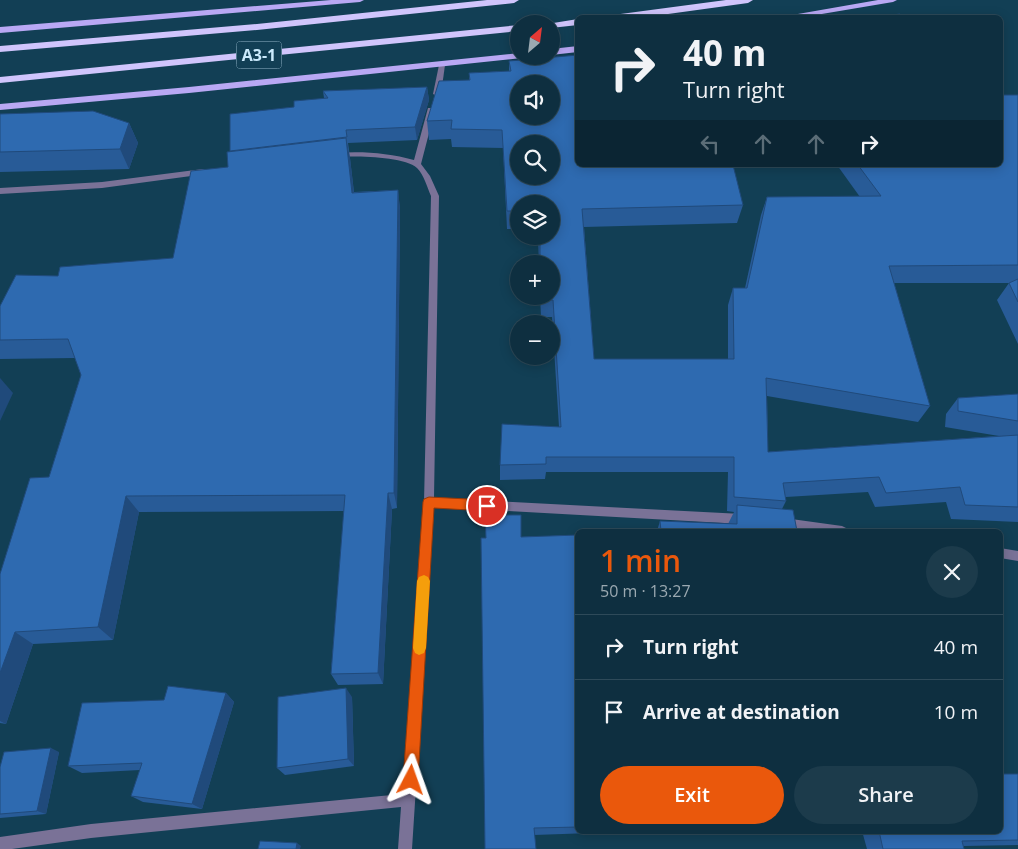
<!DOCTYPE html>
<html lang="en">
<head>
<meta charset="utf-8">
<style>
	:root { --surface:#0e2f40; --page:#1c3b4b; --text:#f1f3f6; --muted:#9ba9b1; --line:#2e4a59; --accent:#ea580c }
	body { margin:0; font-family:"Open Sans",sans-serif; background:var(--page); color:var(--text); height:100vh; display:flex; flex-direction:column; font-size:19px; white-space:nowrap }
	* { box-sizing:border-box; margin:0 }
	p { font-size:16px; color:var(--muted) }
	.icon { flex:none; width:28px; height:28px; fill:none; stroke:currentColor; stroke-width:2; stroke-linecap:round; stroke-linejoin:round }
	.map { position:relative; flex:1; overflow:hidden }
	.drawer { position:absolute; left:575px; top:529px; width:428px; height:305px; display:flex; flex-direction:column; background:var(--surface); border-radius:8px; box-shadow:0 2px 12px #0003,0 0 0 1px var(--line) }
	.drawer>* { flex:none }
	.guide { position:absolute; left:575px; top:15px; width:428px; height:152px; border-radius:8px; box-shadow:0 2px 12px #0003,0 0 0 1px var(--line); background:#0e2f40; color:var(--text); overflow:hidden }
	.needle { width:32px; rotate:28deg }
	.fabs { position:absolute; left:510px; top:15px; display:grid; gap:10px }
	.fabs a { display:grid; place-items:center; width:50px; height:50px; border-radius:50%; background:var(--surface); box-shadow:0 2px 12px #0003,0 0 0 1px var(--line); font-size:25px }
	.pin { position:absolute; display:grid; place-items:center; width:42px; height:42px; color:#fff; margin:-21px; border:2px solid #fff; border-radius:50%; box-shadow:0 1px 5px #0007 }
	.me { position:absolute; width:55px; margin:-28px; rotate:4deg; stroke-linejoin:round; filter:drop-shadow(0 0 4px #0008) }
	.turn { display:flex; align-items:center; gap:18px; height:105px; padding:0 25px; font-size:22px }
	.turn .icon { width:65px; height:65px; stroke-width:2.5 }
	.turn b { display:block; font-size:35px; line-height:42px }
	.lanes { display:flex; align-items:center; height:48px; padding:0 25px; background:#0003; justify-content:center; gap:25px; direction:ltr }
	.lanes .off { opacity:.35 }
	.round { display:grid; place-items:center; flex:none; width:52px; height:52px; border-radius:26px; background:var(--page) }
	.overview { display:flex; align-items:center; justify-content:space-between; height:85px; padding:0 25px }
	h1 { font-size:30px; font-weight:600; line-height:38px; color:var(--accent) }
	.primary-button { display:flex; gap:10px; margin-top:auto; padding:10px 25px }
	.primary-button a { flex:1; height:58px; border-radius:30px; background:var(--accent); color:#fff; font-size:20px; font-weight:600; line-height:58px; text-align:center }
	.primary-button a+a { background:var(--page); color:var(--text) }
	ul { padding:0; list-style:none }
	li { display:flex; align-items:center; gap:15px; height:65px; padding:0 25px; border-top:1px solid var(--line) }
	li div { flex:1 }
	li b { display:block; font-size:19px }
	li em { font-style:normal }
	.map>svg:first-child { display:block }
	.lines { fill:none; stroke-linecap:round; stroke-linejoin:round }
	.street { fill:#7a7297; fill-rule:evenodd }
	.primary { fill:#b9a8f4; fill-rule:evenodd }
	.highway { fill:#d0c5fc; fill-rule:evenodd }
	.wall { fill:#285b97 }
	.shaded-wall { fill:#204a7b }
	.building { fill:#2e6ab0; stroke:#204a7b; fill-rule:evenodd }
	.route { fill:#ea580c; stroke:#983908 }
	.slow { fill:#f59e0b }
	.labels { text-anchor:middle; stroke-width:4; stroke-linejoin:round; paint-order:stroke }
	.shield { fill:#123f55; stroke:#94b7ca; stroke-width:1 }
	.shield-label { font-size:16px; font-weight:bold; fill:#cbeafc }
</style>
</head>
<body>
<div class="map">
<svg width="1018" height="849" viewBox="0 0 1018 849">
	<rect width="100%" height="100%" fill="#123f55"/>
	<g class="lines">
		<g class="street">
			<polygon points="442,63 445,65 441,94 437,96 433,94 439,65"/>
			<path d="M 428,108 L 431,108 L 435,110 L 421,164 L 430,176 L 439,196 L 434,498 L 742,514 L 746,516 L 747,519 L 746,522 L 742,524 L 434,507 L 412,849 L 398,849 L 401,807 L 91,838 L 12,849 L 0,849 L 0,837 L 91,824 L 402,794 L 424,502 L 431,196 C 427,187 424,175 417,168 C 404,156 354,156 336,157 L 332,155 L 336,153 C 362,151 389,153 414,160 Z"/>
			<polygon points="203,169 206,170 206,174 102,188 0,194 0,188 102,182"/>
			<polygon points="784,518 842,526 846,528 847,531 808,531 784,528 780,526 779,523 780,520"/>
			<polygon points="1000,548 1018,551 1018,561 1000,558"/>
		</g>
		<g class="primary">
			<polygon points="331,0 364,0 360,2 0,33 0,27"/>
			<polygon points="878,0 897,0 893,2 798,18 775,18"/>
			<polygon points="578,46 578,52 551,55 551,49"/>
			<polygon points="519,53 519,56 523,56 522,58 189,93 0,110 0,104 189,87"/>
		</g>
		<g class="highway">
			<polygon points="487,0 519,0 514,3 257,30 0,52 0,46 257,24"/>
			<polygon points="726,0 753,0 748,3 639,18 608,18 613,15"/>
			<polygon points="578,19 578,25 551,28 551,24 547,24"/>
			<polygon points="519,25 519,31 0,83 0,77"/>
		</g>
	</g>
	<g class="wall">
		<polygon points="509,61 578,165 743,205 737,223 584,227 594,359 728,359 728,305 733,288 745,288 761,215 767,197 860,197 837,165 1000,165 1018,95 1018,344 997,300 1009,283 1010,283 894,283 930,406 918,422 767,396 768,452 999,436 945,427 946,414 958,398 1018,394 1018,522 951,519 946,502 875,507 868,492 786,497 786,501 782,509 797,531 657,531 660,521 728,524 734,512 727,511 728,472 546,472 545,479 500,480 500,465 559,427 552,317 541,317 540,296 551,296 551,264 539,264 538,236 551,236 551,204 519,204 519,229 507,229 503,148 452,147 451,139 429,140 427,121 469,80 469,73 509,71"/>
		<polygon points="427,87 429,100 417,140 348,143 349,150 354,192 398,190 400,210 397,508 392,509 383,684 338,685 331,674 344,511 139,512 113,640 33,644 6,724 0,723 0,574 49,477 81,375 75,358 0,359 0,306 58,276 173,258 228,167 230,151 294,107 324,98 323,91"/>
		<polygon points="0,114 129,123 138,143 129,169 0,172"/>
		<polygon points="578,535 578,831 649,831 534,835 485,849 521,537"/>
		<polygon points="226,693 234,702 202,809 143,802 131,796 140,770 82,773 68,766 164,700"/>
		<polygon points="352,697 354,766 285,775 277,768"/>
		<polygon points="59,752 46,814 0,818 0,767"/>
		<polygon points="1018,774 1018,845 964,846 964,849 867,849 862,831 1000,831"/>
	</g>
	<g class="shaded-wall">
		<polygon points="427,87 429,100 417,140 415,127"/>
		<polygon points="129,123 138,143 129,169 120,149"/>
		<polygon points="346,138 350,158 356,212 352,193"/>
		<polygon points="398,190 400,210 397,508 394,493"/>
		<polygon points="0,378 13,393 0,421"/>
		<polygon points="388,493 392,509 383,684 378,673"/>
		<polygon points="126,496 139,512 113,640 98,627"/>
		<polygon points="15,632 33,644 6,724 0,721 0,673"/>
		<polygon points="346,688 352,697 354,766 348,759"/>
		<polygon points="226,693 234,702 202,809 192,804"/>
		<polygon points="51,748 59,752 46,814 37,811"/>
		<polygon points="297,843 301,846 300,849 296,849"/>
	</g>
	<g class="building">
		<polygon points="900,14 903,18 870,18"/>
		<path d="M 578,55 L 578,165 L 733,165 L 743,205 L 582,209 L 594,359 L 734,359 L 733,288 L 747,288 L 767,197 L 881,196 L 858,165 L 1000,165 L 1000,95 L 1018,95 L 1018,265 L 889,266 L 930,406 L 766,378 L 768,452 L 1018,435 L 1018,507 L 965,505 L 960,487 L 886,493 L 879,477 L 783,483 L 786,501 L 734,497 L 734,457 L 546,457 L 546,464 L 500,465 L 502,424 L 561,427 L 553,300 L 542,300 L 541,296 L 551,296 L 551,264 L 540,264 L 540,236 L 551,236 L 551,204 L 519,204 L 519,211 L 507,211 L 502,130 L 451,129 L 452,120 L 427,121 L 439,81 L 470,80 L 469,73 L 511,71 L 509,61 ZM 519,84 L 551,84 L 551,116 L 519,116 ZM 519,144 L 551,144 L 551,176 L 519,176 Z"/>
		<polygon points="427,87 415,127 346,130 347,137 230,151 230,114 294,107 294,101 328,98 323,91"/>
		<polygon points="93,111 129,123 120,149 0,152 0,114"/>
		<polygon points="346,138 352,193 398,190 394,493 388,493 378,673 331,674 345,495 126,496 98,627 15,632 0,673 0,574 30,478 49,477 81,375 68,339 0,340 0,306 16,275 58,276 60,267 173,258 191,171 228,167 227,152"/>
		<polygon points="1018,279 1018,302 1009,283"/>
		<polygon points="1018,394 1018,421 958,411 958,398"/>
		<polygon points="737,505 793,510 797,531 661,531 660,521 737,524"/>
		<polygon points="485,515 521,515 521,537 578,535 578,827 534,828 536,849 485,849 481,538 486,538"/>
		<polygon points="168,686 226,693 192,804 131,796 142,763 68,766 82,703 164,700"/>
		<polygon points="346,688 348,759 277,768 278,697"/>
		<polygon points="51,748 37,811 0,814 0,767 4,752"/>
		<polygon points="1000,774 1018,774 1018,840 962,841 964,849 883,849 879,831 1000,831"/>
		<polygon points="260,841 297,843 296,849 258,849"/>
	</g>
	<polygon class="route" points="429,497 487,500 491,502 493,506 491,509 487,511 434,508 418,780 416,786 411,788 406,786 403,780 423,502 424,499"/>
	<polygon class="slow" points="424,575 428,577 430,581 426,648 424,653 419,655 415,653 413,648 417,581 419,577"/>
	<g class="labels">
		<rect class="shield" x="236.5" y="41.5" width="45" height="27" rx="4"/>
		<g class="shield-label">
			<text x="259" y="61">A3-1</text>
		</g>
	</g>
</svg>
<div class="fabs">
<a><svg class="needle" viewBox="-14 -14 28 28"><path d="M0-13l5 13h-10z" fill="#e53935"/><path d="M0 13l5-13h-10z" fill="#9ba9b1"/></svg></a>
<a><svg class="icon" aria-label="sound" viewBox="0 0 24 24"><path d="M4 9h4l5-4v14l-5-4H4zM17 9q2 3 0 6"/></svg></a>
<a><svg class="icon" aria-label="search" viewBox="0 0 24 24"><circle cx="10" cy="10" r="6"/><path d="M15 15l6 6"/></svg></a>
<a><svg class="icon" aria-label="layers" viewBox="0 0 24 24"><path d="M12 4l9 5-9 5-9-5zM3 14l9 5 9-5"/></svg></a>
<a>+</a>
<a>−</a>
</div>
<div class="pin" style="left:487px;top:506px;background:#d93025"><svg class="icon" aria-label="arrive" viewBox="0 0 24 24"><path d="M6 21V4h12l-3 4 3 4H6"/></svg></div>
<svg class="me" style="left:411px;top:780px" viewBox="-20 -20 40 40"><path d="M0-17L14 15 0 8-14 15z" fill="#ea580c" stroke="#fff" stroke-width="4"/></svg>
<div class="guide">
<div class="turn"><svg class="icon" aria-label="right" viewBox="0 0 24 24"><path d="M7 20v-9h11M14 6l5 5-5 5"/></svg><div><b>40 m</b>Turn right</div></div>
<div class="lanes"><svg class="icon off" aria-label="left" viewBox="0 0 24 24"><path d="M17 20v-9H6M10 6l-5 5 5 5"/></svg><svg class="icon off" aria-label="ahead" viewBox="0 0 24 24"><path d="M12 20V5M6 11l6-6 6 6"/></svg><svg class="icon off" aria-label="ahead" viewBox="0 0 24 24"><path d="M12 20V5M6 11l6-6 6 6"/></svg><svg class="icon" aria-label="right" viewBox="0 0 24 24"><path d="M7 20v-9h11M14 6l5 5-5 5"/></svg></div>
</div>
<section class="drawer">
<div class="overview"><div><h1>1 min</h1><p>50 m · 13:27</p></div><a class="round"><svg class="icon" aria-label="close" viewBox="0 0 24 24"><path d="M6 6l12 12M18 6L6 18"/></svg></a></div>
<ul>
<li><svg class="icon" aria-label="right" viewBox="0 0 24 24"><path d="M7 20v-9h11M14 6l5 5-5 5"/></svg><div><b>Turn right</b></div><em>40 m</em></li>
<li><svg class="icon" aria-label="arrive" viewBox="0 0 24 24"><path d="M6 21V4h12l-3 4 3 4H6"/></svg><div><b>Arrive at destination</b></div><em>10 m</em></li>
</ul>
<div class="primary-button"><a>Exit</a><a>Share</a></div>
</section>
</div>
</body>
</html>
